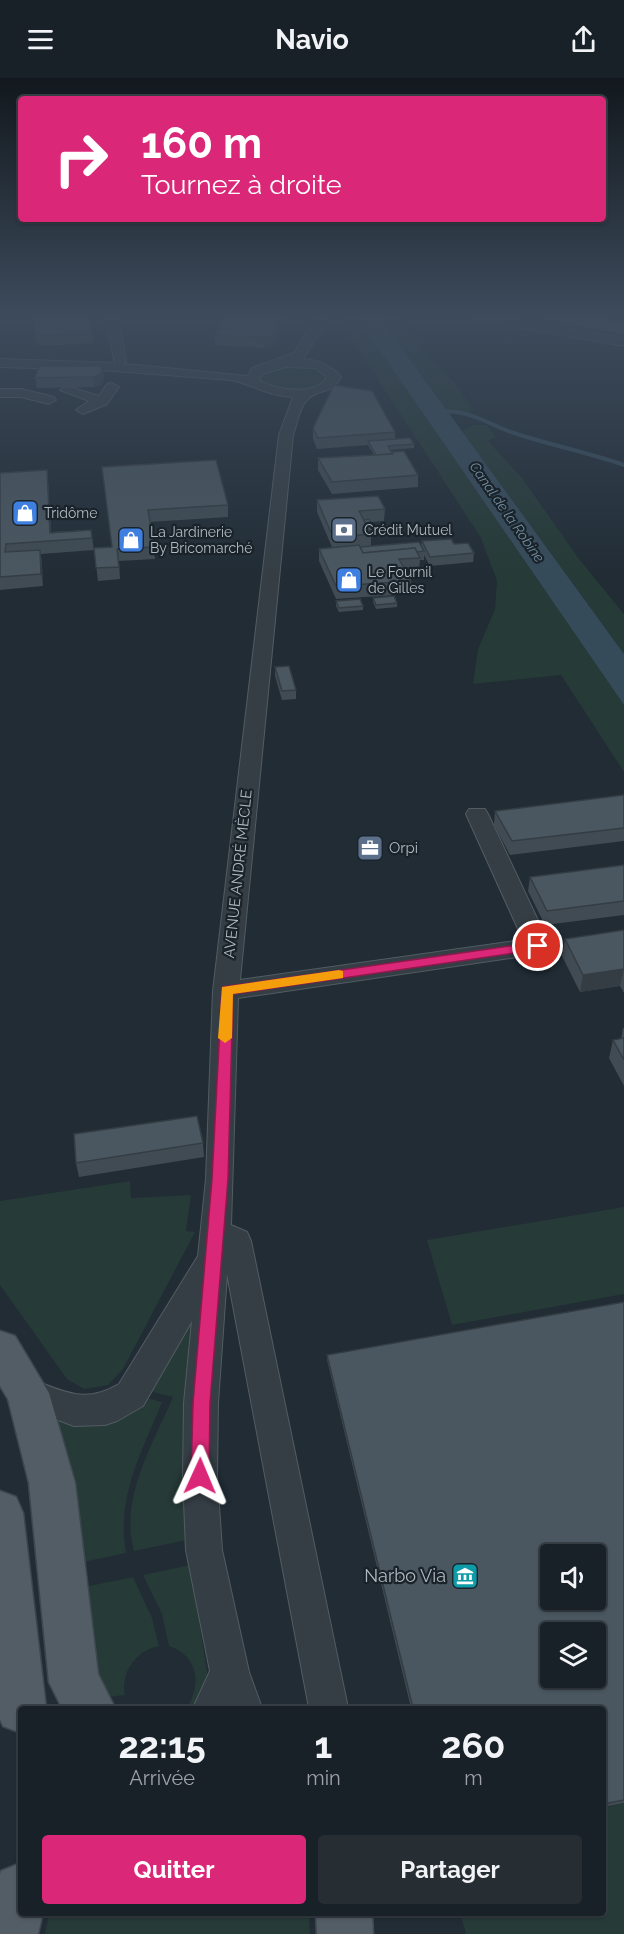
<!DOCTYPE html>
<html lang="fr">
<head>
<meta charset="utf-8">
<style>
	:root { --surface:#192128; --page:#262e34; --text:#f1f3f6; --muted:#9fa3a8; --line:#373e45; --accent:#db2777 }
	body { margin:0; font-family:Raleway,sans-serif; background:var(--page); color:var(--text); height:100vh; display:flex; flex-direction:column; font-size:22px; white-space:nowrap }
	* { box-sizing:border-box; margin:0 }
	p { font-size:20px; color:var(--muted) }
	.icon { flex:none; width:33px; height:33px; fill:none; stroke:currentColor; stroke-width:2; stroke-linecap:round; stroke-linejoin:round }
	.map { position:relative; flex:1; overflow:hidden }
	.drawer { position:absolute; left:18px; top:1628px; width:588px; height:210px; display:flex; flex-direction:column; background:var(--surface); border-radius:6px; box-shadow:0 2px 4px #0004,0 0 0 2px var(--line) }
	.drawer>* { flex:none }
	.guide { position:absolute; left:18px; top:18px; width:588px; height:126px; border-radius:6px; box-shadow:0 2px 4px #0004,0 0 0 2px var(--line); background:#db2777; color:#fff; overflow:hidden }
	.controls { position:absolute; left:540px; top:1466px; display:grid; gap:12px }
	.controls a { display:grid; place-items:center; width:66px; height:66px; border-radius:6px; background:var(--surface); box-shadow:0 2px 4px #0004,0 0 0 2px var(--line); font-size:30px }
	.pin { position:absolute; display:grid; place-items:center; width:51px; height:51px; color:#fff; margin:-26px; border:3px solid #fff; border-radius:50%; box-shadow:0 2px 6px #0007 }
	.me { position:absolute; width:66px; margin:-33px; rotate:1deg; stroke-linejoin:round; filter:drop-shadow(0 0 4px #0008) }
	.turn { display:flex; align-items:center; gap:21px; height:126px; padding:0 24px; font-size:27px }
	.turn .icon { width:78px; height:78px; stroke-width:2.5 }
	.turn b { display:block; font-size:42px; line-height:51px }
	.eta { display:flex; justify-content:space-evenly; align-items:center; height:102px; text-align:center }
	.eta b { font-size:36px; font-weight:700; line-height:42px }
	.button { display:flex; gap:12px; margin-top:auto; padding:12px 24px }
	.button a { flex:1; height:69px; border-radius:6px; background:var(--accent); color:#fff; font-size:24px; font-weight:700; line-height:69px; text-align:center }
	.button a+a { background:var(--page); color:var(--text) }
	header { display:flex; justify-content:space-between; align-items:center; height:78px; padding:0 24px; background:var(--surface); font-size:27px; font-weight:700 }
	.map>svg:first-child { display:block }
	.green { fill:#263a37 }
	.water { fill:#364b5a }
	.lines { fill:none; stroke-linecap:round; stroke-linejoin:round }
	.stream { stroke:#364b5a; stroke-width:4 }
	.minor-casing { stroke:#525c63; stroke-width:2 }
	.major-casing { stroke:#3e474f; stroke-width:3 }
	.highway-casing { stroke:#3f4950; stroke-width:3 }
	.minor { fill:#353e45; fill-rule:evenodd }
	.major { fill:#535d65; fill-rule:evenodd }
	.highway { fill:#6b5e52; fill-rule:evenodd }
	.wall { fill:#404b53 }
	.shaded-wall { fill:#343d43 }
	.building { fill:#4a5760; stroke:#343d43; stroke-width:1.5; fill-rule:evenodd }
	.route { fill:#db2777; stroke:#8e194d; stroke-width:1.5 }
	.slow { fill:#f59e0b }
	.labels { text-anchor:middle; stroke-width:4.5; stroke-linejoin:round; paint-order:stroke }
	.far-water-label { font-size:14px; font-style:italic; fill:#718ea3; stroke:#1a232a }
	.far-poi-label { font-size:14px; fill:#afb9c2; stroke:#1a232a; text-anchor:start }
	.poi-label { font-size:15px; fill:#afb9c2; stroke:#1a232a; text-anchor:start }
	.street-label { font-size:15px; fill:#afb9c2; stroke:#1a232a }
	.near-poi-label { font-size:18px; fill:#afb9c2; stroke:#1a232a; text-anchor:end }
</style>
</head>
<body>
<header><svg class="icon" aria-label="menu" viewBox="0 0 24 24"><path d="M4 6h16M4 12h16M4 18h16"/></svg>Navio<svg class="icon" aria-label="share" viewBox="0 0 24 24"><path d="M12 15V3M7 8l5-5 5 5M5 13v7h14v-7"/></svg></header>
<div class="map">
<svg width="624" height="1856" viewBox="0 0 624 1856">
	<rect width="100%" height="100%" fill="#212c35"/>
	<g class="green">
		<polygon points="337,238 359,238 365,251 624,627 624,694 561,597 473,606 478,571 495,531 497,503 481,460"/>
		<polygon points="382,238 398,238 423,272 457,308 474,333 463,337 446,331 387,250"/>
		<path d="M 283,288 L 305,288 L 326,297 L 327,301 C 313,321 280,310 261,305 L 258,301 L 259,297 Z"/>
		<polygon points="472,347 487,347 496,359 488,363 522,400 579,481 624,536 624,576 462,353"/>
		<polygon points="130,1103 131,1120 191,1117 186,1153 195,1154 123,1291 108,1307 84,1311 67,1301 0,1207 0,1123"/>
		<polygon points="624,1129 624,1216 452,1247 427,1162"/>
		<path d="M 194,1239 L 187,1462 L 134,1473 C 119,1421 153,1366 173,1319 L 148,1313 Z"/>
		<path d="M 143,1319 L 162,1324 C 142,1374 116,1419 126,1475 L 83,1484 L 56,1342 L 74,1345 Z"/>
		<path d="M 190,1487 L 209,1606 L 202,1630 L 187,1630 C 202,1605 198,1578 169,1568 L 162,1536 L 143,1497 Z"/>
		<path d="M 133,1499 L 152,1540 L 159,1568 C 137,1572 120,1594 125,1617 L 106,1619 C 89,1586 91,1544 89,1508 Z"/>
		<polygon points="624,1725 624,1856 466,1856 460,1835 603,1834 603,1730"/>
		<polygon points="309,1835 310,1856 45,1856 49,1835"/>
	</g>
	<polygon class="water" points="359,238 382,238 387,250 624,576 624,627 365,251"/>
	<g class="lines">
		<path class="stream" d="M 441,333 C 476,333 489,348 520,357 C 555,368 590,375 624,387"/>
		<defs>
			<g id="minor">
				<path d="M 105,238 L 117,238 L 126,283 L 124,286 L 248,298 L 252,290 L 294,275 L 317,240 L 325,240 L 327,243 L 303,281 C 319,282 331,287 341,299 C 330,318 318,310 307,322 C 299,329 297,347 293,357 L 240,902 L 523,862 L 466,736 L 469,731 L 485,731 L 488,736 L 550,868 L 547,874 L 538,876 L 238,920 L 231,1147 L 247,1154 L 251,1163 L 348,1630 L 309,1630 L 227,1196 L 218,1325 L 217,1398 L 222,1472 L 249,1594 L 262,1630 L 193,1630 L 210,1593 L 186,1472 L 183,1398 L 184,1325 L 192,1243 L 143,1328 L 117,1343 L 105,1347 L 74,1348 L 16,1326 L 11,1315 L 16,1304 L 28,1300 C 64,1313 83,1327 119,1306 L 198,1178 L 206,1101 L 213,913 L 279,357 L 293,319 C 268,318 254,307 231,302 L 101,292 L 0,289 L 0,281 L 115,285 ZM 286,289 L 315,290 L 327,299 C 315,319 276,312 259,302 L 262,296 Z"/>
				<polygon points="471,238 495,238 624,260 624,268 477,242"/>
				<polygon points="112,305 119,309 107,326 83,336 76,332 89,323 60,312 67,308 99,318 107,306"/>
				<polygon points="0,311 21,311 54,319 56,322 49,326 21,319 0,319"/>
			</g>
			<g id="major">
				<polygon points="0,1253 15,1258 49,1315 75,1405 98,1596 115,1630 62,1630 49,1604 29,1405 8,1321 0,1308"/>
				<polygon points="0,1413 16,1419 23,1435 46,1630 21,1630 21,1655 3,1648 0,1641"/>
				<polygon points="21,1785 21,1834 43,1834 38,1856 0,1856 0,1797 1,1793"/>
				<polygon points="316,1834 372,1834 373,1856 317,1856"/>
			</g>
			<polygon id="highway" points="545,238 578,238 624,245 624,255 553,243"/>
		</defs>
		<use href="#minor" class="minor-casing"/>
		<use href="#major" class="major-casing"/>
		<use href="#highway" class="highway-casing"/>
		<use href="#minor" class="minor"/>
		<use href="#major" class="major"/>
		<use href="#highway" class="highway"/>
	</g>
	<g class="wall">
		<polygon points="32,238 68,238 92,255 93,265 45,268 36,265"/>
		<polygon points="225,238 287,238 273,267 264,270 215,267 214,257"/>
		<polygon points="103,288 104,299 102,307 94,309 37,310 35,300"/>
		<polygon points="313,350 395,354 395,361 414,366 414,370 390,372 392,375 418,397 418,409 332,416 318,392 318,380 374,377 368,367 317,371 313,361"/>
		<polygon points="102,389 228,427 228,439 149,444 155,481 119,483 120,501 98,503 94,470 112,469"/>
		<polygon points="47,392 48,403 51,454 91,452 94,472 41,476 43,508 0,512 0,395"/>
		<polygon points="317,422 385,431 384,443 371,444 375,452 375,456 371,457 371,468 421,468 422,463 454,466 474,475 473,484 430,488 424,477 424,482 420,482 419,492 406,493 411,503 410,516 336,521 319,483 319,471 332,469 317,434"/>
		<polygon points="373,520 397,525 397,529 376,531 373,524"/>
		<polygon points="336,523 363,528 363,532 339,534 336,528"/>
		<polygon points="275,589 296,612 296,621 282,622 275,598"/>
		<polygon points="624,717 624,763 510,777 494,747 495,733"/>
		<polygon points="624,787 624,837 545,847 528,813 530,799"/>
		<polygon points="624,852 624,915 620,908 580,914 562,878 565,861"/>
		<polygon points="623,950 624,950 624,1008 609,980 613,962 621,961"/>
		<polygon points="203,1065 204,1079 79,1099 76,1085"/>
		<polygon points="624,1224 624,1725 603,1729 603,1630 411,1630 327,1282 327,1277"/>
	</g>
	<g class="shaded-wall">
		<polygon points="282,238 287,238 273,267 264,270 263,259"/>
		<polygon points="103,288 104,299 102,307 94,309 93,299"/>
		<polygon points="47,392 48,403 51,467 50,455"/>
		<polygon points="375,452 375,456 371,457 366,453"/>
		<polygon points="40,472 42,484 43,508 41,496"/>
		<polygon points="624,891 620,908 580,914 583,897"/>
	</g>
	<g class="building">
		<polygon points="72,238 88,238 92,255 44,258 35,255 33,240"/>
		<polygon points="225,238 282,238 273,257 263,259 214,257"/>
		<polygon points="39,288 103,288 101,296 93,299 35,300"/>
		<polygon points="334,307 372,313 395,354 318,360 313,350"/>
		<polygon points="410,360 414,366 388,368 392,375 392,376 376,377 368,363"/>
		<polygon points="404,373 418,397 332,404 318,380 393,376 392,374"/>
		<polygon points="216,382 228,427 148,432 154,469 117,471 119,489 96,490 94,470 112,469 102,389"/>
		<polygon points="47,392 50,455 91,452 92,460 6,466 5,474 40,472 41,496 0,499 0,395"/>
		<polygon points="378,418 385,431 359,433 371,456 333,459 317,422"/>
		<polygon points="369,441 375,452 369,453 364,442"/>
		<polygon points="451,461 454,466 468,465 474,475 430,479 422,463"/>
		<polygon points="419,464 424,473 417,474 415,470 363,475 360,469"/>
		<polygon points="359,467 363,475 415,470 420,480 399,481 411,503 336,508 319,471"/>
		<polygon points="394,518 397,525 376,527 373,520"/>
		<polygon points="360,521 363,528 339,530 336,523"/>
		<polygon points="289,588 296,612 282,613 275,589"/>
		<polygon points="624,717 624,750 512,763 495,733"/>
		<polygon points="624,787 624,823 547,833 530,799"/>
		<polygon points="624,852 624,891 583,897 565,861"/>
		<polygon points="624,960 624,982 613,962"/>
		<polygon points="197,1038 203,1065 76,1085 74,1056"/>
		<path d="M 624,1224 L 624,1722 L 603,1726 L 603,1630 L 413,1630 L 327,1277 ZM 550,1476 L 596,1476 L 596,1521 L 550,1521 ZM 550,1554 L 596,1554 L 596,1599 L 550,1599 Z"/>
	</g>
	<linearGradient id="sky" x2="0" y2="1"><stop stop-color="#12181d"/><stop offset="0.48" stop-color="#3d4b5c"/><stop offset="1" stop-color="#3d4b5c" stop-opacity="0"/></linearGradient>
	<rect width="624" height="497" fill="url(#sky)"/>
	<polygon class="route" points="538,864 543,865 543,871 233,916 228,1101 210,1325 209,1398 206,1404 200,1407 193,1404 191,1398 193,1325 212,1101 222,909"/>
	<polygon class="slow" points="339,892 343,893 343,900 233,916 232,960 225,965 218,960 222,909"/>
	<defs>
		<symbol id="shop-square" viewBox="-11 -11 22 22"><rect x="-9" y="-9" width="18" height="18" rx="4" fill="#3f7fe0" stroke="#1a232a"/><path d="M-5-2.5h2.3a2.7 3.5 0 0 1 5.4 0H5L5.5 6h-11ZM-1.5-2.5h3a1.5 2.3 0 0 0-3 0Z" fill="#fff"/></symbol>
		<symbol id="bank-square" viewBox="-11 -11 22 22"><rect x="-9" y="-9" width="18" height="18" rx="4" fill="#5c6f8a" stroke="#1a232a"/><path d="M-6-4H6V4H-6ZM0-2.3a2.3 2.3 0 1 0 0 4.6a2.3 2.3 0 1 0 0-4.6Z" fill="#fff"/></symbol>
		<symbol id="office-square" viewBox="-11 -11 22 22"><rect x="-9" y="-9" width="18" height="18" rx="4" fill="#5c6f8a" stroke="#1a232a"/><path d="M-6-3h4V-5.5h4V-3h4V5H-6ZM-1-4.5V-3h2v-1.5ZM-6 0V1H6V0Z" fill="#fff"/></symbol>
		<symbol id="museum-square" viewBox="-11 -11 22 22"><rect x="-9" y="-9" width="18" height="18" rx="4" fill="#0f9aa8" stroke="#1a232a"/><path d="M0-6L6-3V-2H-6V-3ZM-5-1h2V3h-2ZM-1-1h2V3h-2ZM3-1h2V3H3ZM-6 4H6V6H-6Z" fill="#fff"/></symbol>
	</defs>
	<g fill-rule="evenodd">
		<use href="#shop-square" x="10" y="420" width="30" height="30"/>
		<use href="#bank-square" x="329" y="437" width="30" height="30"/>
		<use href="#shop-square" x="116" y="447" width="30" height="30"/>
		<use href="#shop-square" x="334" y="487" width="30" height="30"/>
		<use href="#office-square" x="355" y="755" width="30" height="30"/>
		<use href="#museum-square" x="450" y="1483" width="30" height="30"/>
	</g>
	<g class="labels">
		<g class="far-water-label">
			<text transform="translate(507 434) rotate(55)" y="5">Canal de la Robine</text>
		</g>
		<g class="far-poi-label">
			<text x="44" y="440">Tridôme</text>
			<text x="364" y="457">Crédit Mutuel</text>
			<text x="150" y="459">La Jardinerie<tspan x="150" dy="16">By Bricomarché</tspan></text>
			<text x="368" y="499">Le Fournil<tspan x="368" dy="16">de Gilles</tspan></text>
		</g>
		<g class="poi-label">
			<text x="389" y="775">Orpi</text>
		</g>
		<g class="street-label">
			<text transform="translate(238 796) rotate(-84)" y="5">AVENUE ANDRÉ MÈCLE</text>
		</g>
		<g class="near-poi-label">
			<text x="446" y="1504">Narbo Via</text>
		</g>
	</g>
</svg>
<div class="controls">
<a><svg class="icon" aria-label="sound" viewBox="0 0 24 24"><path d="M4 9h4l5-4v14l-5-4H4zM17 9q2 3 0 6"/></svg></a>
<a><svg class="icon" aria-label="layers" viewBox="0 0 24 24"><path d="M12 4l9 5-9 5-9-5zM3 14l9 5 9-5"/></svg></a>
</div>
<div class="pin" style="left:538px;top:868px;background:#d93025"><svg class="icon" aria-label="arrive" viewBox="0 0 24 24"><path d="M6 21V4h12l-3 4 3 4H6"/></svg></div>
<svg class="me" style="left:200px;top:1398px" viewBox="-20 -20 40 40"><path d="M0-17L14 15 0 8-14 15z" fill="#db2777" stroke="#fff" stroke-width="4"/></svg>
<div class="guide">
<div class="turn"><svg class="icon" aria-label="right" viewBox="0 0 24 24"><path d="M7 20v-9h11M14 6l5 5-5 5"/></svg><div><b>160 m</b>Tournez à droite</div></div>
</div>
<section class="drawer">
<div class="eta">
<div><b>22:15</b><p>Arrivée</p></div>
<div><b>1</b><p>min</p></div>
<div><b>260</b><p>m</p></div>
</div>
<div class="button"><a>Quitter</a><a>Partager</a></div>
</section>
</div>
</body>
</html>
